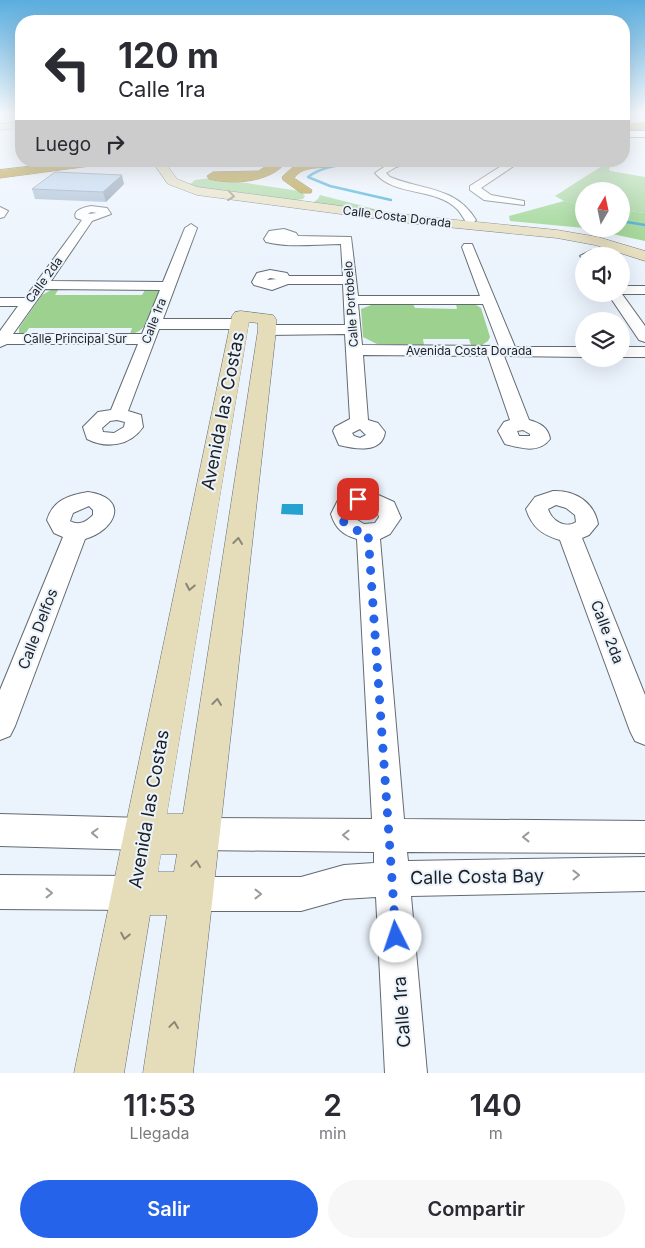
<!DOCTYPE html>
<html lang="es">
<head>
<meta charset="utf-8">
<style>
	:root { --surface:#fff; --page:#f7f7f7; --text:#2b2b33; --muted:#7c7c81; --accent:#2563eb }
	body { margin:0; font-family:Inter,sans-serif; background:var(--page); color:var(--text); height:100vh; display:flex; flex-direction:column; font-size:19px; white-space:nowrap }
	* { box-sizing:border-box; margin:0 }
	p { font-size:16px; color:var(--muted) }
	.icon { flex:none; width:28px; height:28px; fill:none; stroke:currentColor; stroke-width:2; stroke-linecap:round; stroke-linejoin:round }
	.map { position:relative; height:1073px; overflow:hidden }
	.panel { display:flex; flex-direction:column; background:var(--surface); flex:1 }
	.panel>* { flex:none }
	.banner { position:absolute; left:15px; top:15px; width:615px; height:152px; border-radius:20px; box-shadow:0 5px 20px #0002; background:#fff; color:var(--text); overflow:hidden }
	.needle { width:32px; rotate:9deg }
	.fabs { position:absolute; left:575px; top:182px; display:grid; gap:10px }
	.fabs a { display:grid; place-items:center; width:55px; height:55px; border-radius:50%; background:var(--surface); box-shadow:0 5px 20px #0002; font-size:25px }
	.pin { position:absolute; display:grid; place-items:center; width:42px; height:42px; color:#fff; margin:-21px; border-radius:10px; box-shadow:0 2px 8px #0006 }
	.me { position:absolute; width:55px; margin:-28px; rotate:356deg; stroke-linejoin:round; filter:drop-shadow(0 0 4px #0008) }
	.turn { display:flex; align-items:center; gap:18px; height:105px; padding:0 20px; font-size:22px }
	.turn .icon { width:65px; height:65px; stroke-width:2.5 }
	.turn b { display:block; font-size:35px; line-height:42px }
	.then { display:flex; align-items:center; height:48px; padding:0 20px; background:#0003; gap:10px; font-size:19px }
	.eta { display:flex; justify-content:space-evenly; align-items:center; height:85px; text-align:center }
	.eta b { font-size:30px; font-weight:600; line-height:35px }
	.cta { display:flex; gap:10px; margin-top:auto; padding:10px 20px }
	.cta a { flex:1; height:58px; border-radius:30px; background:var(--accent); color:#fff; font-size:20px; font-weight:600; line-height:58px; text-align:center }
	.cta a+a { background:var(--page); color:var(--text) }
	.map>svg:first-child { display:block }
	.green { fill:#9cd190 }
	.forest { fill:#93d185 }
	.water { fill:#26a2d0 }
	.lines { fill:none; stroke-linecap:round; stroke-linejoin:round }
	.stream { stroke:#26a2d0; stroke-width:2.5 }
	.street-casing { stroke:#636b72; stroke-width:2 }
	.secondary-casing { stroke:#636b72; stroke-width:1 }
	.highway-casing { stroke:#78641c; stroke-width:1 }
	.street { fill:#fff; fill-rule:evenodd }
	.secondary { fill:#e5dcba; fill-rule:evenodd }
	.highway { fill:#a98919; fill-rule:evenodd }
	.wall { fill:#9fb6ce }
	.shaded-wall { fill:#8294a8 }
	.building { fill:#b9d4f0; stroke:#8294a8 }
	.oneway { stroke:#8b8776 }
	.oneway2 { stroke:#999b9c }
	.route { stroke:#2563eb; stroke-width:9; stroke-dasharray:0 16.2 }
	.labels { text-anchor:middle; stroke-width:4; stroke-linejoin:round; paint-order:stroke }
	.far-street-label { font-size:12px; fill:#1d2023; stroke:#ebf3fc }
	.street-label { font-size:15px; fill:#1d2023; stroke:#ebf3fc }
	.near-street-label { font-size:18px; fill:#1d2023; stroke:#ebf3fc }
</style>
</head>
<body>
<div class="map">
<svg width="645" height="1073" viewBox="0 0 645 1073">
	<rect width="100%" height="100%" fill="#ebf3fc"/>
	<g class="green">
		<polygon points="605,164 613,165 609,168 610,171 645,177 645,213 621,210 621,191 584,191 584,205 564,201 555,196"/>
		<polygon points="212,178 300,191 305,196 303,199 291,201 208,190 189,185 195,180"/>
		<polygon points="320,195 390,213 312,203 318,199"/>
		<path d="M 51,290 L 58,290 L 55,295 L 142,295 L 145,290 L 158,291 L 158,295 C 152,310 149,332 130,334 L 132,328 L 29,328 L 25,334 L 19,333 L 19,328 L 42,295 Z"/>
		<polygon points="374,304 413,304 415,308 457,309 456,304 476,305 481,308 490,337 488,341 482,345 471,345 469,339 423,339 424,345 377,344 363,337 361,309"/>
	</g>
	<g class="forest">
		<polygon points="564,201 584,205 584,228 510,221 509,216"/>
		<polygon points="621,210 645,213 645,241 589,229 621,229"/>
	</g>
	<polygon class="water" points="282,504 303,504 303,515 281,514"/>
	<g class="lines">
		<g class="stream">
			<polyline points="624,132 645,131"/>
			<path d="M 378,161 C 356,165 327,162 308,177 L 330,186 L 391,200"/>
			<polyline points="621,221 645,225"/>
		</g>
		<defs>
			<g id="street">
				<polygon points="4,114 13,114 9,116"/>
				<rect x="624" y="131" width="21" height="6"/>
				<path d="M 397,161 L 417,161 L 396,167 L 386,173 L 390,177 C 424,191 455,186 476,220 L 474,222 L 466,222 C 463,218 461,213 457,209 C 435,187 395,197 375,173 L 390,163 Z"/>
				<polygon points="509,161 521,161 481,188 491,195 524,201 524,205 484,200 470,190 470,186"/>
				<path d="M 91,206 L 107,208 L 111,214 L 92,221 L 51,281 L 163,282 L 185,228 L 191,224 L 197,228 L 163,319 L 239,319 L 247,324 L 239,329 L 159,329 L 128,411 L 141,415 L 143,427 C 130,446 107,449 87,439 L 83,427 L 98,412 L 111,410 L 138,344 L 7,344 L 0,347 L 0,331 L 18,306 L 0,306 L 0,298 L 25,298 L 82,220 L 76,218 C 72,210 85,207 91,206 ZM 91,212 L 97,213 L 88,214 ZM 45,289 L 160,290 L 142,334 L 13,334 ZM 117,420 L 125,422 L 124,427 L 114,433 L 103,432 L 102,428 L 110,421 Z"/>
				<polygon points="0,207 8,211 4,217 0,218"/>
				<path d="M 284,229 L 296,233 L 298,236 L 351,237 L 358,296 L 480,296 L 462,247 L 464,244 L 472,244 L 515,347 L 584,347 L 584,357 L 504,356 L 529,420 C 540,423 548,427 550,439 C 539,454 520,448 505,444 L 498,431 L 504,422 L 510,420 L 488,356 L 363,355 L 368,420 L 378,423 L 385,432 C 382,454 355,449 339,445 L 333,431 L 335,427 L 350,419 L 345,334 L 267,335 L 259,330 L 267,325 L 345,325 L 343,284 L 288,284 L 272,290 L 254,285 L 252,282 L 257,273 L 270,270 L 287,273 L 289,276 L 343,276 L 341,244 C 317,244 289,248 266,242 L 264,239 L 269,231 ZM 270,278 L 276,279 L 277,279 L 267,280 ZM 358,304 L 483,304 L 499,346 L 362,345 ZM 360,429 L 366,435 L 360,438 L 354,436 L 352,433 ZM 523,430 L 530,434 L 530,436 L 519,436 L 517,431 Z"/>
				<polygon points="592,250 610,253 611,256 584,256 584,259 580,256"/>
				<polygon points="621,286 645,286 645,294 622,294 645,326 645,342 639,340 608,294 621,294"/>
				<rect x="621" y="347" width="24" height="10"/>
				<path d="M 553,491 C 575,490 594,502 598,524 L 589,535 L 582,538 L 645,695 L 645,745 L 635,741 L 630,731 L 560,540 C 542,535 532,527 526,509 L 535,497 ZM 556,505 L 566,508 L 575,515 L 576,522 C 565,529 552,521 548,509 Z"/>
				<path d="M 88,492 C 130,498 116,530 85,539 L 15,726 L 10,736 L 0,740 L 0,690 L 63,537 L 54,533 L 47,520 C 53,500 69,495 88,492 ZM 89,506 L 93,510 L 93,515 C 86,522 79,526 70,521 L 73,513 Z"/>
				<path d="M 358,492 L 374,493 L 394,502 L 401,518 L 390,534 L 380,539 L 404,819 L 645,821 L 645,853 L 407,852 L 408,861 L 645,857 L 645,891 L 411,896 L 427,1073 L 385,1073 L 376,897 L 344,899 L 301,911 L 192,911 L 180,906 L 175,894 L 180,882 L 192,877 L 301,877 L 344,865 L 374,863 L 374,852 L 200,850 L 188,846 L 184,834 L 188,822 L 200,818 L 372,819 L 357,539 C 343,535 335,528 331,514 L 338,500 ZM 361,507 L 370,507 L 377,511 L 379,517 L 375,523 L 364,524 L 354,518 L 354,511 Z"/>
				<polygon points="0,814 144,818 156,822 160,834 156,846 144,850 0,846"/>
				<polygon points="0,875 134,876 146,881 151,893 146,905 134,910 0,909"/>
			</g>
			<g id="secondary">
				<polygon points="21,122 21,128 0,130 0,124"/>
				<polygon points="152,161 164,161 177,179 197,187 416,216 557,230 598,237 645,251 645,261 595,245 557,238 416,224 197,195 168,184"/>
				<path d="M 241,311 L 273,315 L 276,319 L 276,330 L 193,1073 L 143,1073 L 167,915 L 150,915 L 124,1073 L 74,1073 L 232,316 L 235,312 ZM 249,322 L 258,323 L 258,330 L 183,814 L 167,814 ZM 161,854 L 177,854 L 174,872 L 158,872 Z"/>
			</g>
			<g id="highway">
				<polygon points="645,123 645,129 624,130 624,124"/>
				<polygon points="75,161 111,161 105,164 0,178 0,170"/>
				<path d="M 275,161 L 287,161 C 271,183 233,185 209,179 L 207,176 L 213,172 L 258,171 Z"/>
				<path d="M 313,161 L 347,161 C 333,173 306,161 294,178 L 312,190 L 311,193 L 301,193 L 283,180 L 282,177 L 294,166 Z"/>
			</g>
		</defs>
		<use href="#street" class="street-casing"/>
		<use href="#secondary" class="secondary-casing"/>
		<use href="#highway" class="highway-casing"/>
		<use href="#street" class="street"/>
		<use href="#secondary" class="secondary"/>
		<use href="#highway" class="highway"/>
	</g>
	<polygon class="wall" points="124,184 106,202 35,199 32,189"/>
	<polygon class="shaded-wall" points="122,175 124,184 106,202 103,192"/>
	<polygon class="building" points="55,172 122,175 103,192 32,189"/>
	<defs><path id="oneway-chevron" d="M-2-3.5L2.5 0L-2 3.5" fill="none" stroke-width="1.6" stroke-linecap="round" stroke-linejoin="round" transform="scale(1.25)"/></defs>
	<g class="oneway">
		<use href="#oneway-chevron" transform="translate(231 196) rotate(7)"/>
		<use href="#oneway-chevron" transform="translate(238 541) rotate(-83)"/>
		<use href="#oneway-chevron" transform="translate(190 587) rotate(101)"/>
		<use href="#oneway-chevron" transform="translate(217 702) rotate(-83)"/>
		<use href="#oneway-chevron" transform="translate(196 864) rotate(-82)"/>
		<use href="#oneway-chevron" transform="translate(125 936) rotate(101)"/>
		<use href="#oneway-chevron" transform="translate(174 1025) rotate(-82)"/>
	</g>
	<g class="oneway2">
		<use href="#oneway-chevron" transform="translate(95 833) rotate(-178)"/>
		<use href="#oneway-chevron" transform="translate(346 835) rotate(-179)"/>
		<use href="#oneway-chevron" transform="translate(526 837) rotate(-180)"/>
		<use href="#oneway-chevron" transform="translate(576 875) rotate(-1)"/>
		<use href="#oneway-chevron" transform="translate(49 893)"/>
		<use href="#oneway-chevron" transform="translate(258 894)"/>
	</g>
	<linearGradient id="sky" x2="0" y2="1"><stop stop-color="#5aadde"/><stop offset="0.43" stop-color="#f6fafe"/><stop offset="1" stop-color="#f6fafe" stop-opacity="0"/></linearGradient>
	<rect width="645" height="264" fill="url(#sky)"/>
	<g class="lines">
		<path class="route" d="M 358,499 L 345,505 C 333,522 353,531 368,533 L 396,937"/>
	</g>
	<g class="labels">
		<g class="far-street-label">
			<text transform="translate(397 217) rotate(7)" y="4">Calle Costa Dorada</text>
			<text transform="translate(44 280) rotate(-54)" y="4">Calle 2da</text>
			<text transform="translate(351 304) rotate(-94)" y="4">Calle Portobelo</text>
			<text transform="translate(154 321) rotate(-69)" y="4">Calle 1ra</text>
			<text x="75" y="343">Calle Principal Sur</text>
			<text x="469" y="355">Avenida Costa Dorada</text>
		</g>
		<g class="street-label">
			<text transform="translate(38 629) rotate(-69)" y="5">Calle Delfos</text>
			<text transform="translate(607 632) rotate(69)" y="5">Calle 2da</text>
		</g>
		<g class="near-street-label">
			<text transform="translate(223 411) rotate(-79)" y="6">Avenida las Costas</text>
			<text transform="translate(149 809) rotate(-80)" y="6">Avenida las Costas</text>
			<text transform="translate(477 877) rotate(-1)" y="6">Calle Costa Bay</text>
			<text transform="translate(402 1012) rotate(-94)" y="6">Calle 1ra</text>
		</g>
	</g>
</svg>
<div class="fabs">
<a><svg class="needle" viewBox="-14 -14 28 28"><path d="M0-13l5 13h-10z" fill="#e53935"/><path d="M0 13l5-13h-10z" fill="#7c7c81"/></svg></a>
<a><svg class="icon" aria-label="sound" viewBox="0 0 24 24"><path d="M4 9h4l5-4v14l-5-4H4zM17 9q2 3 0 6"/></svg></a>
<a><svg class="icon" aria-label="layers" viewBox="0 0 24 24"><path d="M12 4l9 5-9 5-9-5zM3 14l9 5 9-5"/></svg></a>
</div>
<div class="pin" style="left:358px;top:499px;background:#d93025"><svg class="icon" aria-label="arrive" viewBox="0 0 24 24"><path d="M6 21V4h12l-3 4 3 4H6"/></svg></div>
<svg class="me" style="left:396px;top:937px" viewBox="-20 -20 40 40"><circle r="19" fill="#fff"/><path d="M0-13L10 11 0 6-10 11z" fill="#2563eb"/></svg>
<div class="banner">
<div class="turn"><svg class="icon" aria-label="left" viewBox="0 0 24 24"><path d="M17 20v-9H6M10 6l-5 5 5 5"/></svg><div><b>120 m</b>Calle 1ra</div></div>
<div class="then">Luego<svg class="icon" aria-label="right" viewBox="0 0 24 24"><path d="M7 20v-9h11M14 6l5 5-5 5"/></svg></div>
</div>
</div>
<section class="panel">
<div class="eta">
<div><b>11:53</b><p>Llegada</p></div>
<div><b>2</b><p>min</p></div>
<div><b>140</b><p>m</p></div>
</div>
<div class="cta"><a>Salir</a><a>Compartir</a></div>
</section>
</body>
</html>
